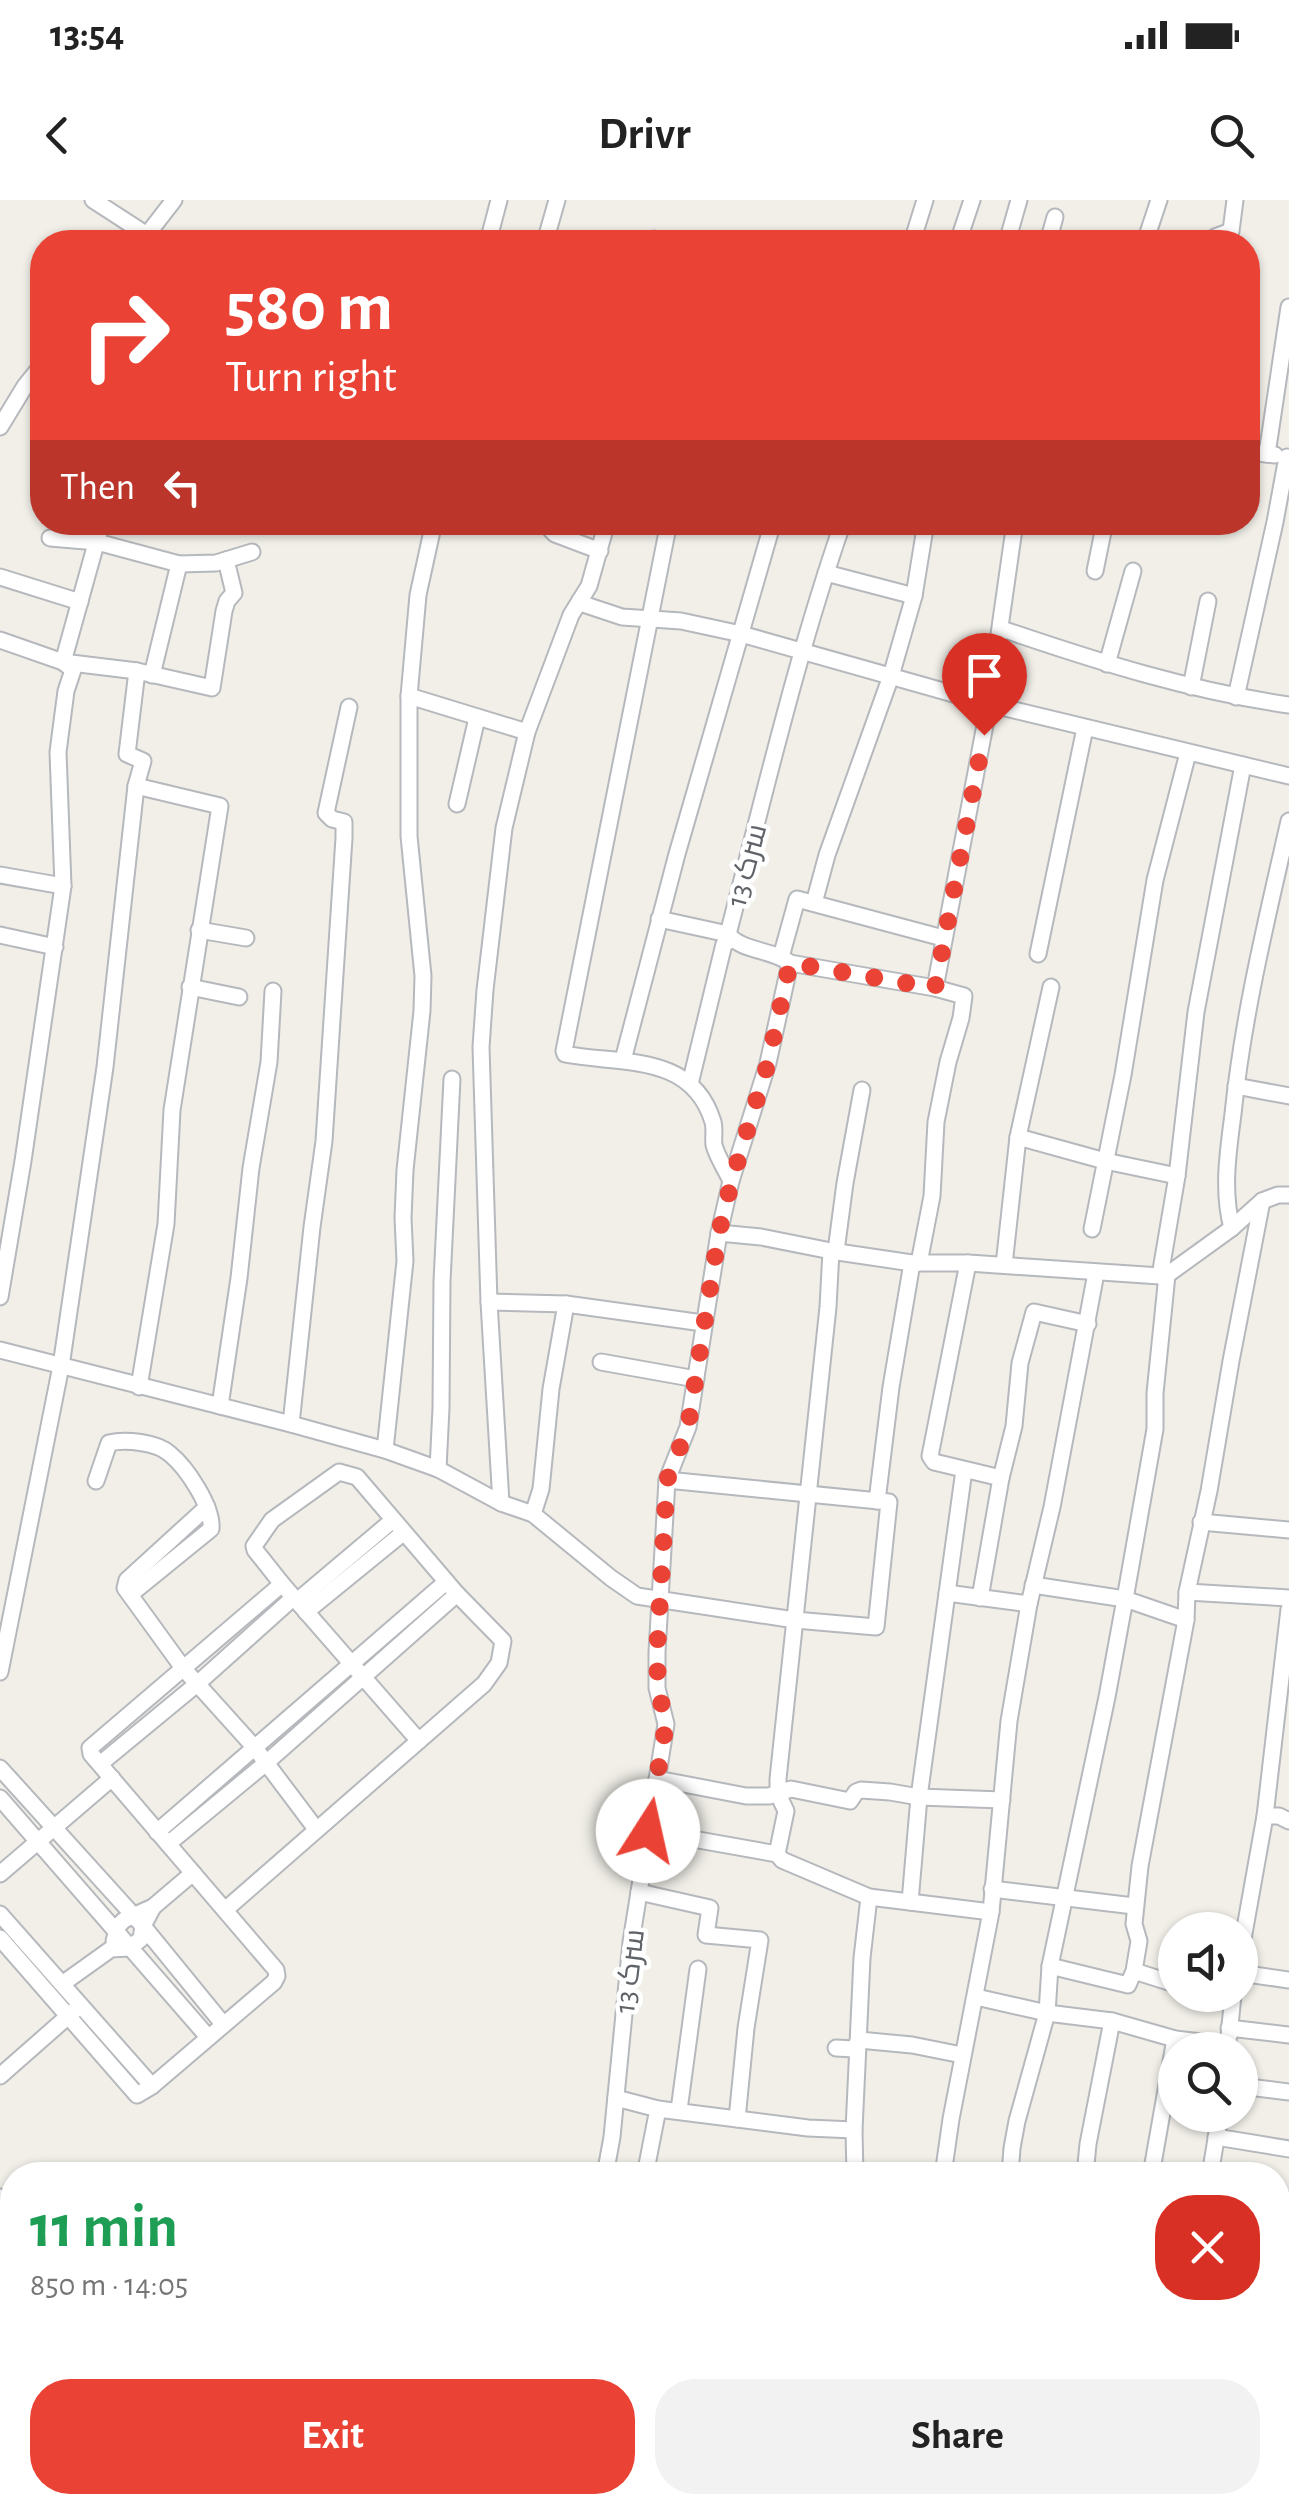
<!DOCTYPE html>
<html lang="en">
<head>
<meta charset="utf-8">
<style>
	:root { --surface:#fff; --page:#f2f2f2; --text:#222; --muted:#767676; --accent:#ea4335 }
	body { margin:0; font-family:"Alegreya Sans",Cairo,sans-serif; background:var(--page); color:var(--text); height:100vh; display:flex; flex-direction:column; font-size:38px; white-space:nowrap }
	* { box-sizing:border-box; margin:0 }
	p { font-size:32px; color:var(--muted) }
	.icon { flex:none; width:55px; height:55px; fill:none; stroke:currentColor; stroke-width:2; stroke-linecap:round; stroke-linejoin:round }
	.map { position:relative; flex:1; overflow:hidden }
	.details { position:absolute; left:0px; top:1962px; width:1290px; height:352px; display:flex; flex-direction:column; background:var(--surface); border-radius:40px 40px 0 0; box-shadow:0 2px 8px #0004 }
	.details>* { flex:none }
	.guide { position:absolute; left:30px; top:30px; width:1230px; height:305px; border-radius:40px; box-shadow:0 2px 8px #0004; background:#ea4335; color:#fff; overflow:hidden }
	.controls { position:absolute; left:1158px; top:1712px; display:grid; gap:20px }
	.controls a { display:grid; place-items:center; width:100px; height:100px; border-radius:50%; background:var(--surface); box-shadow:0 2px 8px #0004; font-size:50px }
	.pin { position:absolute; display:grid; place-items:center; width:85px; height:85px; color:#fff; margin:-102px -42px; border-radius:50% 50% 50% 0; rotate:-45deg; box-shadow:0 0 10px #0007 }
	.pin .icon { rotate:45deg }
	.me { position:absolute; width:110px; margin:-55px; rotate:10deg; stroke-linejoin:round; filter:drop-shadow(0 0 8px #0008) }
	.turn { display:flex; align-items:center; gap:35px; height:210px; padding:0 30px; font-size:45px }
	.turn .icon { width:130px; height:130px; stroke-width:2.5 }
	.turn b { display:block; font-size:70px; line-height:85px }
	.then { display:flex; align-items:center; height:95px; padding:0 30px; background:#0003; gap:20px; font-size:38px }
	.round { display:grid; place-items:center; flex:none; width:105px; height:105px; border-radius:40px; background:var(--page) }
	.overview { display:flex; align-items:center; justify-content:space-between; height:170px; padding:0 30px }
	h1 { font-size:60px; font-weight:700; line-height:75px; color:#1e9e55 }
	.button { display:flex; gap:20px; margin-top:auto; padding:20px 30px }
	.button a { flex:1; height:115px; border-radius:40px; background:var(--accent); color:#fff; font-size:40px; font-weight:700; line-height:115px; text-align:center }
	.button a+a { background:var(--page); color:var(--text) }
	.status { display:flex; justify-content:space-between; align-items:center; height:70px; padding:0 50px; background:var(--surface); direction:ltr }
	.status svg { height:28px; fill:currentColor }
	header { display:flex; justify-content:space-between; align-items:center; height:130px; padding:0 30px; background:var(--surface); font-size:45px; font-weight:700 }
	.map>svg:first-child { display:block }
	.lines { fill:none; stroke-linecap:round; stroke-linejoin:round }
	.minor-casing { stroke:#b5b8bc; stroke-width:19 }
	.major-casing { stroke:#f2c960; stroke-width:24 }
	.minor { stroke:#fff; stroke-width:15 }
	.major { stroke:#fff2af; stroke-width:20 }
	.route { stroke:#ea4335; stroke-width:18; stroke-dasharray:0 32.4 }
	.labels { text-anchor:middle; stroke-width:9; stroke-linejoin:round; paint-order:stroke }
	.street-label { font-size:30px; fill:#5f6368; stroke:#fff }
</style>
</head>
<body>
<div class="status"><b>13:54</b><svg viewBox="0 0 49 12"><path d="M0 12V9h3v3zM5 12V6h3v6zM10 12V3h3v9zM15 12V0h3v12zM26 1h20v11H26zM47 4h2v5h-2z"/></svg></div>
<header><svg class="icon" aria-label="back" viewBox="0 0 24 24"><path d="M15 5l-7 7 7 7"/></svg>Drivr<svg class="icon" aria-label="search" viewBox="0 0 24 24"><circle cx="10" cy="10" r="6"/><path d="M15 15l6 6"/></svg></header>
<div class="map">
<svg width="1289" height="2313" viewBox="0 0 1289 2313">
	<rect width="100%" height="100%" fill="#f1efe8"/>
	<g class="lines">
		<defs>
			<g id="minor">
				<polyline points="93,0 147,35"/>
				<polyline points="143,40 174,0"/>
				<polyline points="488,42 499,0"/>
				<polyline points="545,42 557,0"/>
				<polyline points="652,42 654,39"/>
				<polyline points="912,42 925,0"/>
				<polyline points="958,42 972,0"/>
				<polyline points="1007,42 1019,0"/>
				<polyline points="1048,42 1055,17"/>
				<polyline points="1145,42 1159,0"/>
				<polyline points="1213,42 1215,37 1231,31 1235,0"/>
				<polyline points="0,227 25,186 42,165"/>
				<polyline points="1248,252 1275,255"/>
				<polyline points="1267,254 1289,107"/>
				<polyline points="102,322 63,462 137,471"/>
				<polyline points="552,322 551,330 555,334 600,351"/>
				<path d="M 669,322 L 564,851 L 565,854 C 620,865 692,852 713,922 C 715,929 713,938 714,945 C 717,957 726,970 731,981"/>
				<polyline points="50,338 97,342 179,364 152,475"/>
				<polyline points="179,364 216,363 252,352"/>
				<polyline points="1095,371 1105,322"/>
				<polyline points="826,373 914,396"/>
				<polyline points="0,377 80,402"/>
				<polyline points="580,400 583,404 622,417 681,421 741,434 989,504 1289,576"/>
				<path d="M 1002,429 C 1096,461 1190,491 1289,505"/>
				<polyline points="0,440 63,462 73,470 66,491 58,552 63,686 23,961 0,1097"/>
				<polyline points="1107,464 1133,371"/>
				<polyline points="1191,487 1208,401"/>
				<polyline points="409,496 527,532"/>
				<polyline points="1236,497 1275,322 1287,257"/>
				<polyline points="136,586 220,606 172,910 166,1024 139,1187"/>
				<polyline points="457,604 477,518"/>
				<polyline points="0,675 63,686"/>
				<polyline points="814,703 827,655 891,476 914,396 926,322"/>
				<polyline points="659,719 728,734"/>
				<polyline points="199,730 246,738"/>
				<polyline points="0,735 55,747"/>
				<polyline points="1038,754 1085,528"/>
				<polyline points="781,757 797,699 943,738"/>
				<polyline points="790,763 935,788 989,504 1015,322"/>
				<polyline points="190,787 239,797"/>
				<polyline points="623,860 677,654 773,322"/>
				<polyline points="690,884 724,744 731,740"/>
				<polyline points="1236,886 1289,896"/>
				<polyline points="1018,937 1105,961 1177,976"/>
				<path d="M 1232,1028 C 1222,991 1228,952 1233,914 C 1243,815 1267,718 1289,621"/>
				<polyline points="1092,1029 1123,875 1155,680 1188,553"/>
				<polyline points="719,1033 761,1037 831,1051 912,1063 968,1063 1160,1076 1167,1075 1232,1028 1262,1001 1278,995 1289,995"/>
				<polyline points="836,1051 845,983 862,890"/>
				<polyline points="919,1063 932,996 936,922 948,862 961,818 964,796 935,788"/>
				<polyline points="968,1063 930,1256 934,1262 1001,1278"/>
				<polyline points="1004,1065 1018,937 1051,787"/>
				<polyline points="1160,1076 1177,976 1196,812 1243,565"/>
				<polyline points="489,1102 566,1104 703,1123"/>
				<polyline points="0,1150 291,1224 385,1250 438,1269 501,1303 533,1314 611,1378 637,1396 795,1420 876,1427 889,1302 667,1280"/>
				<polyline points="601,1162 696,1179"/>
				<polyline points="220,1206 239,1078 251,968 269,862 273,791"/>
				<polyline points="291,1224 312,1027 324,941 344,638 344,622 332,619 326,613 349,507"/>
				<polyline points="385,1250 405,1061 403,1018 405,970 422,811 423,776 409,636 409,496 418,395 434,322"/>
				<polyline points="438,1269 441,1208 442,1081 452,879"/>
				<path d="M 96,1281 L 109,1243 C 125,1239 157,1242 170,1254 C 187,1268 213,1307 211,1329 L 131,1394"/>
				<polyline points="877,1301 891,1187 912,1063"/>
				<polyline points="501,1303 489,1102 481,847 485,790 504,628 527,532 571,415 589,386 607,322"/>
				<polyline points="207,1307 127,1380 125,1388 183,1468 255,1548 316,1629"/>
				<polyline points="533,1314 541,1289 551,1189 566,1104"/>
				<polyline points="1201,1322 1289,1330"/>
				<polyline points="1033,1385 1125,1399 1186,1420"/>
				<polyline points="1187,1392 1289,1398"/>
				<polyline points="947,1393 1029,1404"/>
				<polyline points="980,1398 1001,1278 1014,1226 1020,1163 1034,1112 1088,1124"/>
				<polyline points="297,1401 393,1320"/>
				<polyline points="306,1412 403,1333"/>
				<polyline points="0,1472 61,1166 105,867 136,586 143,561 127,554 137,471 212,488 224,411 227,401 234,393 226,360"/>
				<polyline points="100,1564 197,1484 293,1398"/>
				<polyline points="0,1568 143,1726 223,1824"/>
				<polyline points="657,1579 746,1596 769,1596 791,1589 850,1601 856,1592 861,1590 890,1592 919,1597 1002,1600"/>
				<polyline points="0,1598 208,1837"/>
				<polyline points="1265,1616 1279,1616 1289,1621"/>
				<polyline points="648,1631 777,1654 782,1660 869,1697 991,1712"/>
				<polyline points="157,1632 446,1382"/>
				<polyline points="168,1644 266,1563 457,1394"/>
				<polyline points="777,1654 786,1611 778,1594 778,1579 828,1107 831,1051"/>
				<polyline points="0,1674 112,1578"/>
				<polyline points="992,1689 1134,1706"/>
				<polyline points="639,1692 710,1708 706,1735 760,1740 746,1828 737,1919"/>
				<polyline points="910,1702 919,1597 964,1270"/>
				<polyline points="225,1710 484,1484 499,1463 503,1441 457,1394 357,1277 339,1272 272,1320 254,1346 255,1350 282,1384 419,1541"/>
				<polyline points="0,1714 152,1886"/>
				<polyline points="0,1738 137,1895 152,1886 274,1782 277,1776 276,1770 91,1554 90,1548 282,1384"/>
				<polyline points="114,1741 118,1726 124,1720 153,1707 193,1673"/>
				<polyline points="1240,1756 1265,1616 1289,1409"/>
				<polyline points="1050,1766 1128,1785 1134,1771 1139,1741 1134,1724 1140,1666 1186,1420 1187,1392 1209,1291 1231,1161 1262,1001"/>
				<polyline points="1134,1771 1175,1784"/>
				<polyline points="1240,1773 1289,1780"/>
				<polyline points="62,1784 111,1749 129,1748 141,1739 143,1726 153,1707"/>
				<polyline points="976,1797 1047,1813 1112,1821 1175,1839 1229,1845"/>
				<polyline points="1229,1828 1289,1835"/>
				<polyline points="1229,1836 1233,1795"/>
				<polyline points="836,1848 854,1849 859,1840 912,1845 962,1855"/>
				<polyline points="0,1876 74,1811"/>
				<polyline points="1240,1886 1289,1892"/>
				<polyline points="616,1898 658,1909 808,1928 854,1930"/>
				<polyline points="679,1910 698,1769"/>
				<polyline points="1216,1937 1289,1949"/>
				<path d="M 605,1975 L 612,1937 L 631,1742 L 666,1524 L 657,1488 L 657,1452 L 667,1280 L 688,1227 L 719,1033 L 731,981 L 768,863 L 790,763 C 772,749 742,752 728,734 C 764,597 796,457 843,322"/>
				<polyline points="645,1975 658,1909"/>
				<polyline points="855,1975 854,1930 862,1758 869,1697"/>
				<polyline points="943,1975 951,1919 991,1712 1009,1521 1029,1404 1052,1307 1096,1073"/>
				<polyline points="1010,1975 1012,1948 1017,1921 1047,1813 1050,1766 1107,1497 1125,1399 1155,1229 1155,1193 1167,1075"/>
				<polyline points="1085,1975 1088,1944 1112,1821"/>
				<polyline points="1151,1975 1175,1839"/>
				<polyline points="1210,1975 1220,1915"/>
				<polyline points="0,1997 12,2011"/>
				<polyline points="0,2101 12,2116"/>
				<polyline points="171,2302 180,2313"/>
				<polyline points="269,2302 279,2313"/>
				<polyline points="526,2313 537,2302"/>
				<polyline points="580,2313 582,2302"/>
				<polyline points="641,2313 642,2302"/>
				<polyline points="766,2313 767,2302"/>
				<polyline points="837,2313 838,2302"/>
				<polyline points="968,2313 970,2302"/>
				<polyline points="1091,2313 1094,2302"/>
				<polyline points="1148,2313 1151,2302"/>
			</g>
			<g id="major">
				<polyline points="0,2028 12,2043"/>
				<polyline points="0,2062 12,2077"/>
				<polyline points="207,2302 216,2313"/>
				<polyline points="239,2302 248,2313"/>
			</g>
		</defs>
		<use href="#minor" class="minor-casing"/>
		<use href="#major" class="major-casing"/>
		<use href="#minor" class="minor"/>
		<use href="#major" class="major"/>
	</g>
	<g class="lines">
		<polyline class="route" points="648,1631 666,1524 658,1488 657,1452 667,1280 688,1227 719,1032 732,980 768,863 790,763 935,788 984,535"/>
	</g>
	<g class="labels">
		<g class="street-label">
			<text transform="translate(746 665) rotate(-75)" y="10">سرک 13</text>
			<text transform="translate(629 1771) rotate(-83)" y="10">سرک 13</text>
		</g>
	</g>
</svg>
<div class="controls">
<a><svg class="icon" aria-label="sound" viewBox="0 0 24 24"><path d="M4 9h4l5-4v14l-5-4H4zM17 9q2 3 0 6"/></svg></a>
<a><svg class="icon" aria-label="search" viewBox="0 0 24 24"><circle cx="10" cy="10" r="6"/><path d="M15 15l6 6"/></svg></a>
</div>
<div class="pin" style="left:984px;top:535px;background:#d93025"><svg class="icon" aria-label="arrive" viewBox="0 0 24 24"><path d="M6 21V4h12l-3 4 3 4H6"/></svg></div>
<svg class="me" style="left:648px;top:1631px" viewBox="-20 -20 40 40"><circle r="19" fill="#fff"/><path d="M0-13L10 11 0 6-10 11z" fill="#ea4335"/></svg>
<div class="guide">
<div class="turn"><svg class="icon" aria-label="right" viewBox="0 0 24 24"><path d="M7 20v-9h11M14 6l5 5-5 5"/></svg><div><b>580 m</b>Turn right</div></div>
<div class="then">Then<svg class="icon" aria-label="left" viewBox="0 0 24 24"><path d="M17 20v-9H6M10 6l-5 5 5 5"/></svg></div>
</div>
<section class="details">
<div class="overview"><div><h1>11 min</h1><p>850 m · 14:05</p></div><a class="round" style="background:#d93025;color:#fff"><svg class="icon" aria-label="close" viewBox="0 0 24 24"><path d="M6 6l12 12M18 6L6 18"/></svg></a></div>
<div class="button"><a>Exit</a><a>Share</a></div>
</section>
</div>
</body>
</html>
